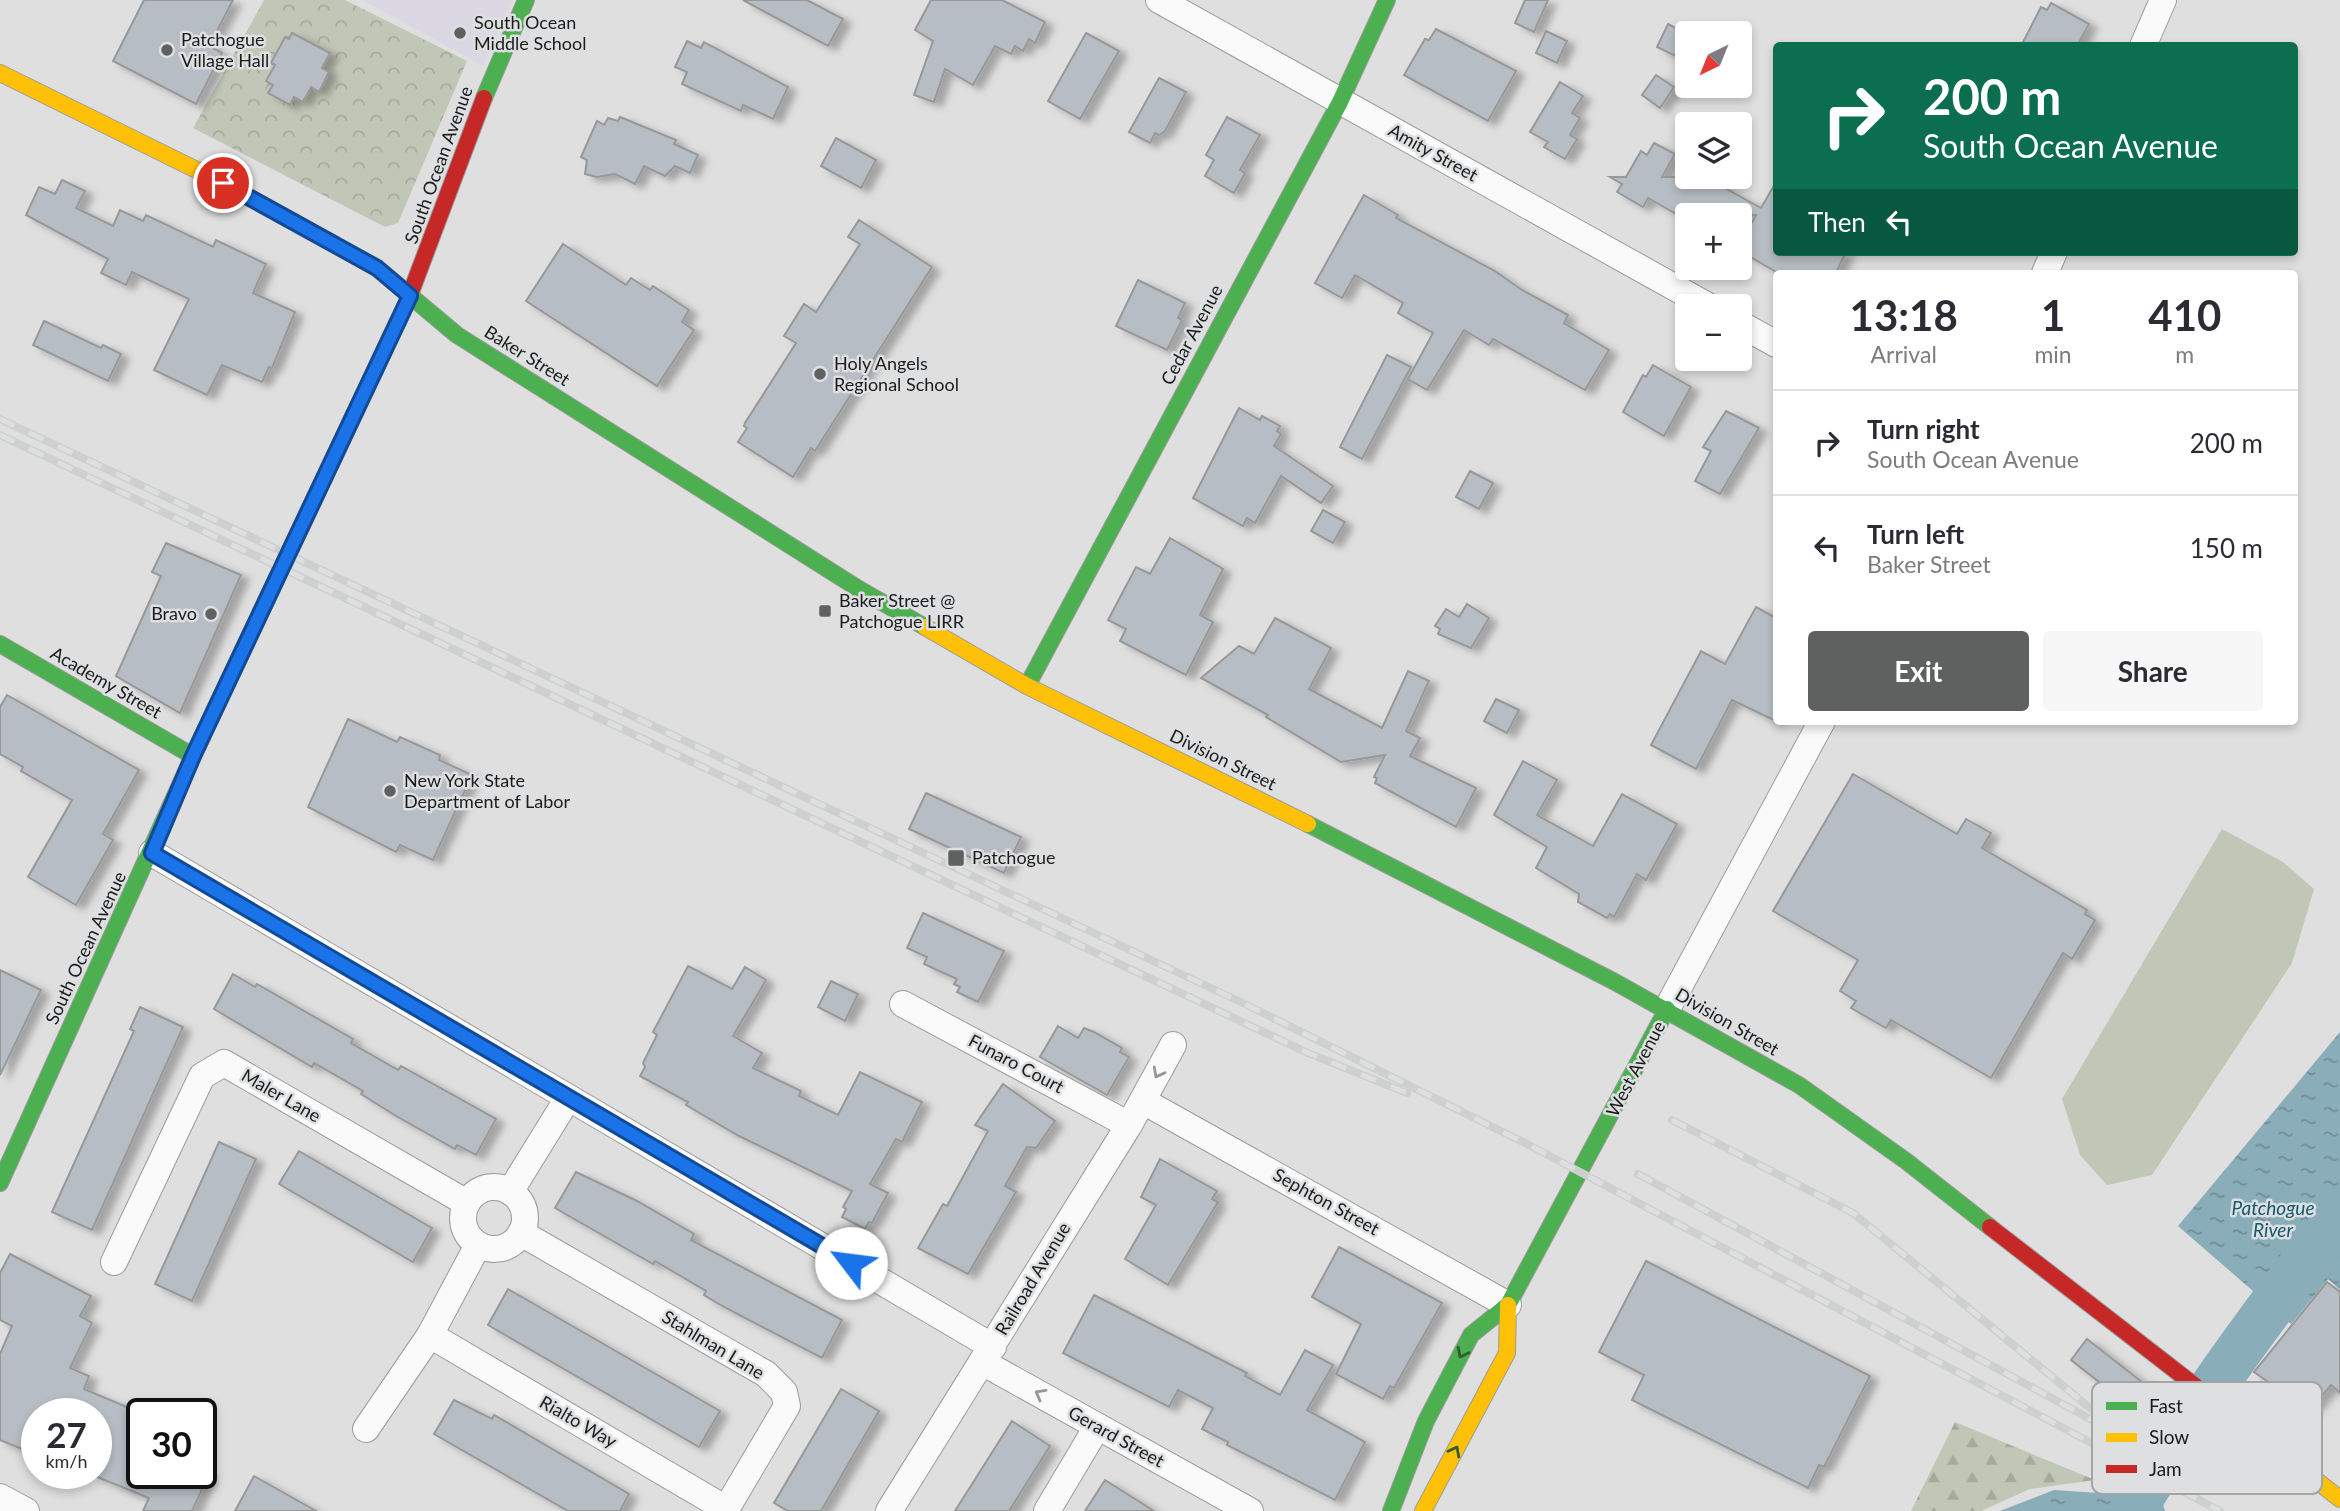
<!DOCTYPE html>
<html lang="en">
<head>
<meta charset="utf-8">
<style>
	:root { --surface:#fff; --page:#f7f7f7; --text:#2b2b33; --muted:#7c7c81; --line:#e1e1e2; --accent:#5f6060 }
	body { margin:0; font-family:Lato,sans-serif; background:var(--page); color:var(--text); height:100vh; display:flex; flex-direction:column; font-size:26px; white-space:nowrap }
	* { box-sizing:border-box; margin:0 }
	p { font-size:23px; color:var(--muted) }
	.icon { flex:none; width:38px; height:38px; fill:none; stroke:currentColor; stroke-width:2; stroke-linecap:round; stroke-linejoin:round }
	.map { position:relative; flex:1; overflow:hidden }
	.sheet { position:absolute; left:1773px; top:270px; width:525px; height:455px; display:flex; flex-direction:column; background:var(--surface); border-radius:7px; box-shadow:0 4px 10px #0003 }
	.sheet>* { flex:none }
	.top-card { position:absolute; left:1773px; top:42px; width:525px; height:214px; border-radius:7px; box-shadow:0 4px 10px #0003; background:#0b6e4f; color:#fff; overflow:hidden }
	.needle { width:46px; rotate:223deg }
	.buttons { position:absolute; left:1675px; top:21px; display:grid; gap:14px }
	.buttons a { display:grid; place-items:center; width:77px; height:77px; border-radius:7px; background:var(--surface); box-shadow:0 4px 10px #0003; font-size:35px }
	.speed { position:absolute; left:21px; top:1398px; display:flex; gap:14px; font-size:35px; font-weight:700; text-align:center }
	.speed>* { display:grid; place-content:center; width:91px; height:91px; border-radius:50%; background:var(--surface); box-shadow:0 4px 10px #0003; line-height:1 }
	.speed small { font-size:18px; font-weight:400 }
	.speed .limit { border:4px solid #111; border-radius:10px; background:#fff; color:#111 }
	.pin { position:absolute; display:grid; place-items:center; width:60px; height:60px; color:#fff; margin:-30px; border:4px solid #fff; border-radius:50%; box-shadow:0 2px 7px #0007 }
	.me { position:absolute; width:77px; margin:-38px; rotate:300deg; stroke-linejoin:round; filter:drop-shadow(0 0 5px #0008) }
	.turn { display:flex; align-items:center; gap:24px; height:147px; padding:0 35px; font-size:32px }
	.turn .icon { width:91px; height:91px; stroke-width:2.5 }
	.turn b { display:block; font-size:49px; line-height:60px }
	.then { display:flex; align-items:center; height:66px; padding:0 35px; background:#0003; gap:14px; font-size:26px }
	.eta { display:flex; justify-content:space-evenly; align-items:center; height:119px; text-align:center }
	.eta b { font-size:42px; font-weight:700; line-height:49px }
	.cta { display:flex; gap:14px; margin-top:auto; padding:14px 35px }
	.cta a { flex:1; height:80px; border-radius:7px; background:var(--accent); color:#fff; font-size:28px; font-weight:700; line-height:80px; text-align:center }
	.cta a+a { background:var(--page); color:var(--text) }
	ul { padding:0; list-style:none }
	li { display:flex; align-items:center; gap:21px; height:105px; padding:0 35px; border-top:2px solid var(--line) }
	li div { flex:1 }
	li b { display:block; font-size:26px }
	li em { font-style:normal }
	.map>svg:first-child { display:block }
	.education { fill:#dbd8e4 }
	.grass { fill:#c1c7b6 }
	.forest { fill:url(#forest-firs) }
	.park { fill:url(#park-crowns) }
	.water { fill:url(#water-ripples) }
	.lines { fill:none; stroke-linecap:round; stroke-linejoin:round }
	.river { stroke:#8aadba; stroke-width:47 }
	.building { fill:#b6bdc4; stroke:#989898; stroke-width:2; filter:url(#shadow) }
	.street-casing { stroke:#9b9b9c; stroke-width:28 }
	.fast-casing { stroke:#9b9b9c; stroke-width:18 }
	.slow-casing { stroke:#9b9b9c; stroke-width:18 }
	.jam-casing { stroke:#9b9b9c; stroke-width:18 }
	.street { stroke:#fafafa; stroke-width:26 }
	.fast { stroke:#4caf50; stroke-width:16 }
	.slow { stroke:#ffc107; stroke-width:16 }
	.jam { stroke:#c62828; stroke-width:16 }
	.rail-casing { stroke:#cecfcf; stroke-width:8 }
	.rail { stroke:#dedfe1; stroke-width:5; stroke-dasharray:16; stroke-linecap:butt }
	.oneway { stroke:#959696 }
	.oneway2 { stroke:#305e33 }
	.route-casing { stroke:#114b97; stroke-width:18 }
	.route { stroke:#1a73e8; stroke-width:12 }
	.poi-dot { fill:#5f6060; stroke:#dedfe1; stroke-width:2.5 }
	.labels { text-anchor:middle; stroke-width:5; stroke-linejoin:round; paint-order:stroke }
	.poi-label { font-size:18px; fill:#1a1b1b; stroke:#dedfe1; text-anchor:start }
	.street-label { font-size:18px; fill:#1a1b1b; stroke:#dedfe1 }
	.water-label { font-size:19px; font-style:italic; fill:#13596d; stroke:#dedfe1 }
	.key { fill:#dedfe1; stroke:#a3a4a6; stroke-width:2 }
	.key-label { font-size:19px; fill:#1a1b1b }
</style>
</head>
<body>
<div class="map">
<svg width="2340" height="1511" viewBox="0 0 2340 1511">
	<defs>
		<pattern id="forest-firs" width="22" height="20" patternUnits="userSpaceOnUse" patternTransform="scale(1.75)"><rect width="22" height="20" fill="#c1c7b6"/><path d="M5 1l3.5 6h-7zM16 11l3.5 6h-7z" fill="#a5aa9c"/></pattern>
		<pattern id="park-crowns" width="20" height="18" patternUnits="userSpaceOnUse" patternTransform="scale(1.75)"><rect width="20" height="18" fill="#c1c7b6"/><path d="M2 6a3 3 0 1 1 6 0M12 15a3 3 0 1 1 6 0" fill="none" stroke="#a5aa9c"/></pattern>
		<pattern id="water-ripples" width="26" height="14" patternUnits="userSpaceOnUse" patternTransform="scale(1.75)"><rect width="26" height="14" fill="#8aadba"/><path d="M2 4q2-2 4 0t4 0M15 11q2-2 4 0t4 0" fill="none" stroke="#708c96"/></pattern>
		<filter id="shadow"><feDropShadow dx="8" dy="4.5" stdDeviation="3.5" flood-color="#0004"/></filter>
	</defs>
	<rect width="100%" height="100%" fill="#dfdfe0"/>
	<polygon class="education" points="363,0 512,0 483,66"/>
	<polygon class="grass" points="2222,829 2283,862 2314,889 2292,963 2152,1175 2107,1185 2080,1155 2062,1099"/>
	<polygon class="forest" points="1955,1422 2095,1480 2030,1489 1981,1511 1911,1511"/>
	<polygon class="park" points="264,0 345,0 467,61 398,223 385,227 193,128"/>
	<g class="water">
		<polygon points="2340,1032 2340,1289 2328,1279 2291,1324 2178,1226"/>
		<polygon points="2131,1480 2161,1497 2165,1511 2000,1511 2054,1490 2098,1493"/>
	</g>
	<g class="lines">
		<path class="river" d="M 2132,1511 C 2195,1408 2265,1311 2340,1217"/>
	</g>
	<g class="building">
		<polygon points="144,0 233,0 209,46 222,53 196,104 113,61"/>
		<polygon points="743,0 807,0 843,19 828,46"/>
		<polygon points="931,0 1002,0 1045,22 1035,43 1029,39 1023,51 1015,46 1011,54 995,46 973,85 945,69 934,102 914,95 933,41 915,30"/>
		<polygon points="1525,0 1548,0 1534,32 1515,23"/>
		<polygon points="2051,3 2089,24 2077,46 2021,46 2041,7 2047,10"/>
		<polygon points="1668,24 1687,34 1678,57 1657,47"/>
		<polygon points="1436,29 1516,71 1488,121 1404,75 1425,39 1429,40"/>
		<polygon points="1546,31 1567,41 1557,63 1536,53"/>
		<polygon points="292,33 330,53 322,68 329,72 319,92 311,87 303,102 294,97 290,105 268,93 273,85 266,81 275,65 271,63 285,37 289,39"/>
		<polygon points="1086,33 1119,51 1080,119 1048,101"/>
		<polygon points="687,41 701,48 704,42 788,87 773,119 743,105 741,111 682,84 687,72 675,67"/>
		<polygon points="1656,75 1674,87 1660,108 1642,95"/>
		<polygon points="1159,78 1186,92 1165,131 1159,135 1155,133 1150,143 1129,132"/>
		<polygon points="1560,82 1583,96 1572,113 1580,118 1570,135 1577,139 1565,159 1544,147 1548,142 1530,132"/>
		<polygon points="620,117 676,140 674,144 698,155 690,173 675,166 665,176 644,166 635,184 615,174 597,177 585,174 587,160 581,157 597,121 604,125 608,118 618,121"/>
		<polygon points="1227,117 1260,135 1240,170 1245,173 1234,193 1205,176 1214,160 1206,155"/>
		<polygon points="836,138 876,160 861,188 821,166"/>
		<polygon points="1654,143 1675,154 1662,177 1705,177 1761,208 1776,182 1776,252 1846,252 1836,273 1778,273 1742,252 1751,239 1745,235 1756,215 1678,215 1648,198 1643,207 1617,192 1622,184 1610,177 1626,177 1641,151 1647,155"/>
		<polygon points="62,180 85,191 76,208 113,226 120,210 143,221 146,215 213,247 216,240 266,264 253,293 295,312 272,368 269,367 262,382 222,365 207,395 154,370 189,299 132,272 126,285 101,273 108,259 26,215 39,187 55,194"/>
		<polygon points="1364,195 1398,215 1396,218 1495,271 1522,290 1568,315 1564,323 1609,350 1585,390 1493,339 1489,345 1464,330 1427,390 1408,379 1433,333 1398,313 1403,303 1355,275 1342,298 1315,283"/>
		<polygon points="859,220 932,267 815,451 811,448 793,477 738,442 747,428 744,426 745,423 796,343 784,336 804,304 816,312 860,244 848,237"/>
		<polygon points="563,244 626,285 631,278 650,290 653,286 689,310 682,322 694,330 657,386 526,301"/>
		<polygon points="1138,280 1185,303 1178,318 1182,320 1167,350 1116,326"/>
		<polygon points="44,321 101,348 103,345 121,354 108,381 33,345"/>
		<polygon points="1387,355 1411,367 1362,459 1340,447"/>
		<polygon points="1653,365 1691,387 1664,436 1623,412 1643,375 1646,377"/>
		<polygon points="1239,408 1260,420 1262,416 1280,426 1277,431 1281,434 1274,446 1333,486 1321,503 1281,476 1255,523 1247,518 1243,526 1193,498"/>
		<polygon points="1726,411 1759,428 1720,494 1695,481 1711,451 1703,447"/>
		<polygon points="1470,471 1493,483 1479,509 1456,497"/>
		<polygon points="1323,510 1345,522 1333,543 1311,531"/>
		<polygon points="1170,538 1223,569 1200,615 1213,622 1186,675 1120,641 1126,629 1108,620 1136,567 1150,574"/>
		<polygon points="166,543 241,575 180,713 116,676 161,576 152,572"/>
		<polygon points="1467,604 1489,618 1471,648 1438,634 1440,629 1435,626 1446,609 1459,617"/>
		<polygon points="1756,607 1776,618 1776,721 1732,700 1696,769 1651,745 1701,651 1725,664"/>
		<polygon points="1275,618 1331,648 1309,689 1382,728 1408,671 1429,681 1406,731 1420,738 1410,756 1476,788 1456,827 1375,783 1377,778 1374,777 1385,755 1341,762 1266,717 1268,715 1201,678 1239,646 1254,654"/>
		<polygon points="7,695 139,770 103,834 113,840 76,905 28,877 72,800 21,771 23,767 0,754 0,707"/>
		<polygon points="1496,699 1519,710 1507,733 1484,721"/>
		<polygon points="348,719 397,742 400,737 440,755 439,760 472,775 433,860 400,845 396,852 308,807"/>
		<polygon points="1523,761 1557,780 1537,815 1593,846 1622,794 1677,824 1646,880 1637,874 1614,917 1610,914 1607,918 1578,902 1579,894 1536,868 1547,847 1494,815"/>
		<polygon points="1853,774 1957,834 1966,819 1991,833 1982,848 2087,910 2085,914 2095,920 2072,959 2063,953 1991,1078 1891,1020 1886,1028 1851,1008 1856,1001 1840,991 1858,960 1773,911"/>
		<polygon points="926,793 1021,837 1004,873 909,829"/>
		<polygon points="923,913 1004,951 978,1002 957,992 960,987 954,984 957,979 924,964 927,957 907,948"/>
		<polygon points="688,966 732,989 745,967 766,980 733,1036 762,1053 753,1068 801,1091 799,1096 838,1115 860,1072 922,1102 902,1142 896,1139 870,1184 888,1193 872,1223 869,1222 865,1229 842,1217 846,1209 843,1207 852,1191 739,1136 686,1105 688,1102 640,1076 645,1067 643,1063 657,1035 653,1032"/>
		<polygon points="0,970 41,990 0,1075"/>
		<polygon points="233,974 255,987 257,984 353,1039 351,1043 398,1070 401,1066 496,1119 476,1155 457,1145 455,1149 396,1116 361,1094 363,1091 314,1063 312,1067 214,1009"/>
		<polygon points="831,981 858,994 845,1021 818,1007"/>
		<polygon points="140,1007 183,1027 92,1230 52,1212 134,1031 130,1029"/>
		<polygon points="1058,1026 1078,1038 1084,1028 1094,1032 1122,1048 1120,1052 1129,1057 1107,1095 1040,1057"/>
		<polygon points="1003,1084 1055,1121 1036,1148 1027,1147 1005,1186 1016,1192 968,1274 918,1248 943,1204 947,1206 988,1131 975,1125"/>
		<polygon points="219,1142 256,1159 192,1301 155,1284"/>
		<polygon points="299,1151 432,1228 413,1262 279,1184"/>
		<polygon points="1160,1159 1217,1191 1212,1199 1218,1202 1168,1285 1125,1259 1156,1205 1141,1197"/>
		<polygon points="576,1172 637,1201 694,1234 691,1240 842,1320 822,1358 724,1307 704,1295 706,1291 655,1261 653,1264 555,1208"/>
		<polygon points="1339,1247 1442,1303 1394,1388 1390,1386 1383,1399 1336,1374 1361,1324 1312,1297"/>
		<polygon points="10,1254 91,1296 80,1316 92,1323 70,1368 89,1376 84,1389 143,1414 142,1474 209,1474 192,1511 143,1511 149,1498 90,1474 96,1474 96,1414 37,1414 37,1455 0,1440 0,1354 12,1326 0,1320 0,1273"/>
		<polygon points="1646,1261 1870,1376 1824,1467 1819,1465 1808,1488 1632,1400 1644,1375 1599,1352"/>
		<polygon points="2327,1282 2340,1292 2340,1393 2331,1385 2310,1411 2254,1372"/>
		<polygon points="508,1289 720,1411 699,1447 488,1325"/>
		<polygon points="1094,1295 1247,1373 1245,1376 1280,1395 1305,1350 1333,1365 1307,1410 1365,1442 1335,1500 1227,1445 1228,1442 1202,1429 1213,1408 1178,1390 1169,1407 1063,1353"/>
		<polygon points="2087,1339 2147,1386 2131,1407 2071,1360"/>
		<polygon points="841,1389 879,1411 821,1511 788,1511 774,1503"/>
		<polygon points="454,1400 492,1419 494,1415 629,1494 620,1511 568,1511 434,1434"/>
		<polygon points="1012,1421 1050,1446 1009,1511 955,1511"/>
		<polygon points="254,1476 316,1511 235,1511"/>
		<polygon points="1105,1480 1154,1511 1085,1511"/>
	</g>
	<g class="lines">
		<defs>
			<g id="street">
				<polyline points="1159,0 1708,306"/>
				<polyline points="2143,46 2163,0"/>
				<polyline points="2045,273 2054,252"/>
				<polyline points="1740,324 1776,344"/>
				<polyline points="152,853 993,1347"/>
				<polyline points="903,1004 1129,1125"/>
				<polyline points="1667,1009 1822,721"/>
				<polyline points="1143,1101 1508,1305"/>
				<circle cx="494" cy="1218" r="31"/>
				<polyline points="510,1192 568,1098"/>
				<polyline points="521,1233 766,1374 784,1392 787,1406 725,1511"/>
				<polyline points="114,1262 202,1076 224,1063 467,1203"/>
				<polyline points="430,1335 726,1509"/>
				<polyline points="982,1362 1250,1511"/>
				<polyline points="366,1429 430,1335 478,1245"/>
				<polyline points="0,1497 26,1511"/>
				<polyline points="889,1511 1129,1125 1173,1045"/>
				<polyline points="1047,1511 1097,1427"/>
			</g>
			<g id="fast">
				<polyline points="484,98 526,0"/>
				<polyline points="332,243 377,268 457,335 859,589 925,627"/>
				<polyline points="0,644 193,756"/>
				<polyline points="1027,686 1340,102 1387,0"/>
				<polyline points="1308,824 1615,982 1799,1085 1906,1161 1990,1227"/>
				<polyline points="0,1183 193,756 408,300"/>
				<polyline points="1391,1511 1426,1421 1471,1335 1508,1305 1667,1009"/>
			</g>
			<g id="slow">
				<polyline points="0,73 223,183 332,243"/>
				<polyline points="925,627 1027,686 1308,824"/>
				<polyline points="2247,1426 2340,1499"/>
				<polyline points="1423,1511 1507,1353 1508,1305"/>
			</g>
			<g id="jam">
				<polyline points="408,300 484,98"/>
				<polyline points="1990,1227 2247,1426"/>
			</g>
		</defs>
		<use href="#street" class="street-casing"/>
		<use href="#fast" class="fast-casing"/>
		<use href="#slow" class="slow-casing"/>
		<use href="#jam" class="jam-casing"/>
		<use href="#street" class="street"/>
		<use href="#fast" class="fast"/>
		<use href="#slow" class="slow"/>
		<use href="#jam" class="jam"/>
		<defs>
			<g id="rail">
				<polyline points="0,419 1245,1004 1529,1145 2220,1511"/>
				<polyline points="0,435 1308,1053 1407,1093"/>
				<polyline points="1672,1120 1853,1213 2141,1450 2195,1490"/>
				<polyline points="1638,1174 2094,1421"/>
			</g>
		</defs>
		<use href="#rail" class="rail-casing"/>
		<use href="#rail" class="rail"/>
	</g>
	<defs><path id="oneway-chevron" d="M-2-3.5L2.5 0L-2 3.5" fill="none" stroke-width="1.6" stroke-linecap="round" stroke-linejoin="round" transform="scale(1.75)"/></defs>
	<g class="oneway">
		<use href="#oneway-chevron" transform="translate(1158 1073) rotate(118)"/>
		<use href="#oneway-chevron" transform="translate(1040 1394) rotate(-151)"/>
	</g>
	<g class="oneway2">
		<use href="#oneway-chevron" transform="translate(1462 1353) rotate(117)"/>
		<use href="#oneway-chevron" transform="translate(1455 1451) rotate(-62)"/>
	</g>
	<g class="lines">
		<defs>
			<polyline id="route" points="223,183 377,268 410,296 193,756 152,853 851,1263"/>
		</defs>
		<use href="#route" class="route-casing"/>
		<use href="#route" class="route"/>
	</g>
	<g class="poi-dot">
		<circle cx="460" cy="33" r="7"/>
		<circle cx="167" cy="50" r="7"/>
		<circle cx="820" cy="374" r="7"/>
		<rect x="818" y="604" width="14" height="14" rx="3.5"/>
		<circle cx="211" cy="614" r="7"/>
		<circle cx="390" cy="791" r="7"/>
		<rect x="947" y="849" width="18" height="18" rx="3.5"/>
	</g>
	<g class="labels">
		<g class="poi-label">
			<text x="474" y="29">South Ocean<tspan x="474" dy="21">Middle School</tspan></text>
			<text x="181" y="46">Patchogue<tspan x="181" dy="21">Village Hall</tspan></text>
			<text x="834" y="370">Holy Angels<tspan x="834" dy="21">Regional School</tspan></text>
			<text x="839" y="607">Baker Street @<tspan x="839" dy="21">Patchogue LIRR</tspan></text>
			<text x="197" y="620" text-anchor="end">Bravo</text>
			<text x="404" y="787">New York State<tspan x="404" dy="21">Department of Labor</tspan></text>
			<text x="972" y="864">Patchogue</text>
		</g>
		<g class="street-label">
			<text transform="translate(1433 153) rotate(29)" y="6">Amity Street</text>
			<text transform="translate(439 165) rotate(-70)" y="6">South Ocean Avenue</text>
			<text transform="translate(1192 335) rotate(-62)" y="6">Cedar Avenue</text>
			<text transform="translate(527 356) rotate(32)" y="6">Baker Street</text>
			<text transform="translate(106 683) rotate(30)" y="6">Academy Street</text>
			<text transform="translate(1223 760) rotate(26)" y="6">Division Street</text>
			<text transform="translate(86 948) rotate(-65)" y="6">South Ocean Avenue</text>
			<text transform="translate(1727 1022) rotate(30)" y="6">Division Street</text>
			<text transform="translate(1016 1064) rotate(28)" y="6">Funaro Court</text>
			<text transform="translate(1636 1069) rotate(-62)" y="6">West Avenue</text>
			<text transform="translate(281 1096) rotate(30)" y="6">Maler Lane</text>
			<text transform="translate(1326 1202) rotate(29)" y="6">Sephton Street</text>
			<text transform="translate(1033 1279) rotate(-59)" y="6">Railroad Avenue</text>
			<text transform="translate(713 1345) rotate(31)" y="6">Stahlman Lane</text>
			<text transform="translate(578 1422) rotate(30)" y="6">Rialto Way</text>
			<text transform="translate(1116 1437) rotate(29)" y="6">Gerard Street</text>
		</g>
		<g class="water-label">
			<text x="2273" y="1215">Patchogue<tspan x="2273" dy="22">River</tspan></text>
		</g>
	</g>
	<rect x="2092" y="1382" width="230" height="112" rx="10" class="key"/>
	<rect x="2106" y="1402" width="31" height="8" fill="#4caf50"/>
	<rect x="2106" y="1433" width="31" height="9" fill="#ffc107"/>
	<rect x="2106" y="1465" width="31" height="8" fill="#c62828"/>
	<g class="key-label">
		<text x="2149" y="1413">Fast</text>
		<text x="2149" y="1444">Slow</text>
		<text x="2149" y="1476">Jam</text>
	</g>
</svg>
<div class="buttons">
<a><svg class="needle" viewBox="-14 -14 28 28"><path d="M0-13l5 13h-10z" fill="#e53935"/><path d="M0 13l5-13h-10z" fill="#7c7c81"/></svg></a>
<a><svg class="icon" aria-label="layers" viewBox="0 0 24 24"><path d="M12 4l9 5-9 5-9-5zM3 14l9 5 9-5"/></svg></a>
<a>+</a>
<a>−</a>
</div>
<div class="speed"><div>27<small>km/h</small></div><div class="limit">30</div></div>
<div class="pin" style="left:223px;top:183px;background:#d93025"><svg class="icon" aria-label="arrive" viewBox="0 0 24 24"><path d="M6 21V4h12l-3 4 3 4H6"/></svg></div>
<svg class="me" style="left:851px;top:1263px" viewBox="-20 -20 40 40"><circle r="19" fill="#fff"/><path d="M0-13L10 11 0 6-10 11z" fill="#1a73e8"/></svg>
<div class="top-card">
<div class="turn"><svg class="icon" aria-label="right" viewBox="0 0 24 24"><path d="M7 20v-9h11M14 6l5 5-5 5"/></svg><div><b>200 m</b>South Ocean Avenue</div></div>
<div class="then">Then<svg class="icon" aria-label="left" viewBox="0 0 24 24"><path d="M17 20v-9H6M10 6l-5 5 5 5"/></svg></div>
</div>
<section class="sheet">
<div class="eta">
<div><b>13:18</b><p>Arrival</p></div>
<div><b>1</b><p>min</p></div>
<div><b>410</b><p>m</p></div>
</div>
<ul>
<li><svg class="icon" aria-label="right" viewBox="0 0 24 24"><path d="M7 20v-9h11M14 6l5 5-5 5"/></svg><div><b>Turn right</b><p>South Ocean Avenue</p></div><em>200 m</em></li>
<li><svg class="icon" aria-label="left" viewBox="0 0 24 24"><path d="M17 20v-9H6M10 6l-5 5 5 5"/></svg><div><b>Turn left</b><p>Baker Street</p></div><em>150 m</em></li>
</ul>
<div class="cta"><a>Exit</a><a>Share</a></div>
</section>
</div>
</body>
</html>
